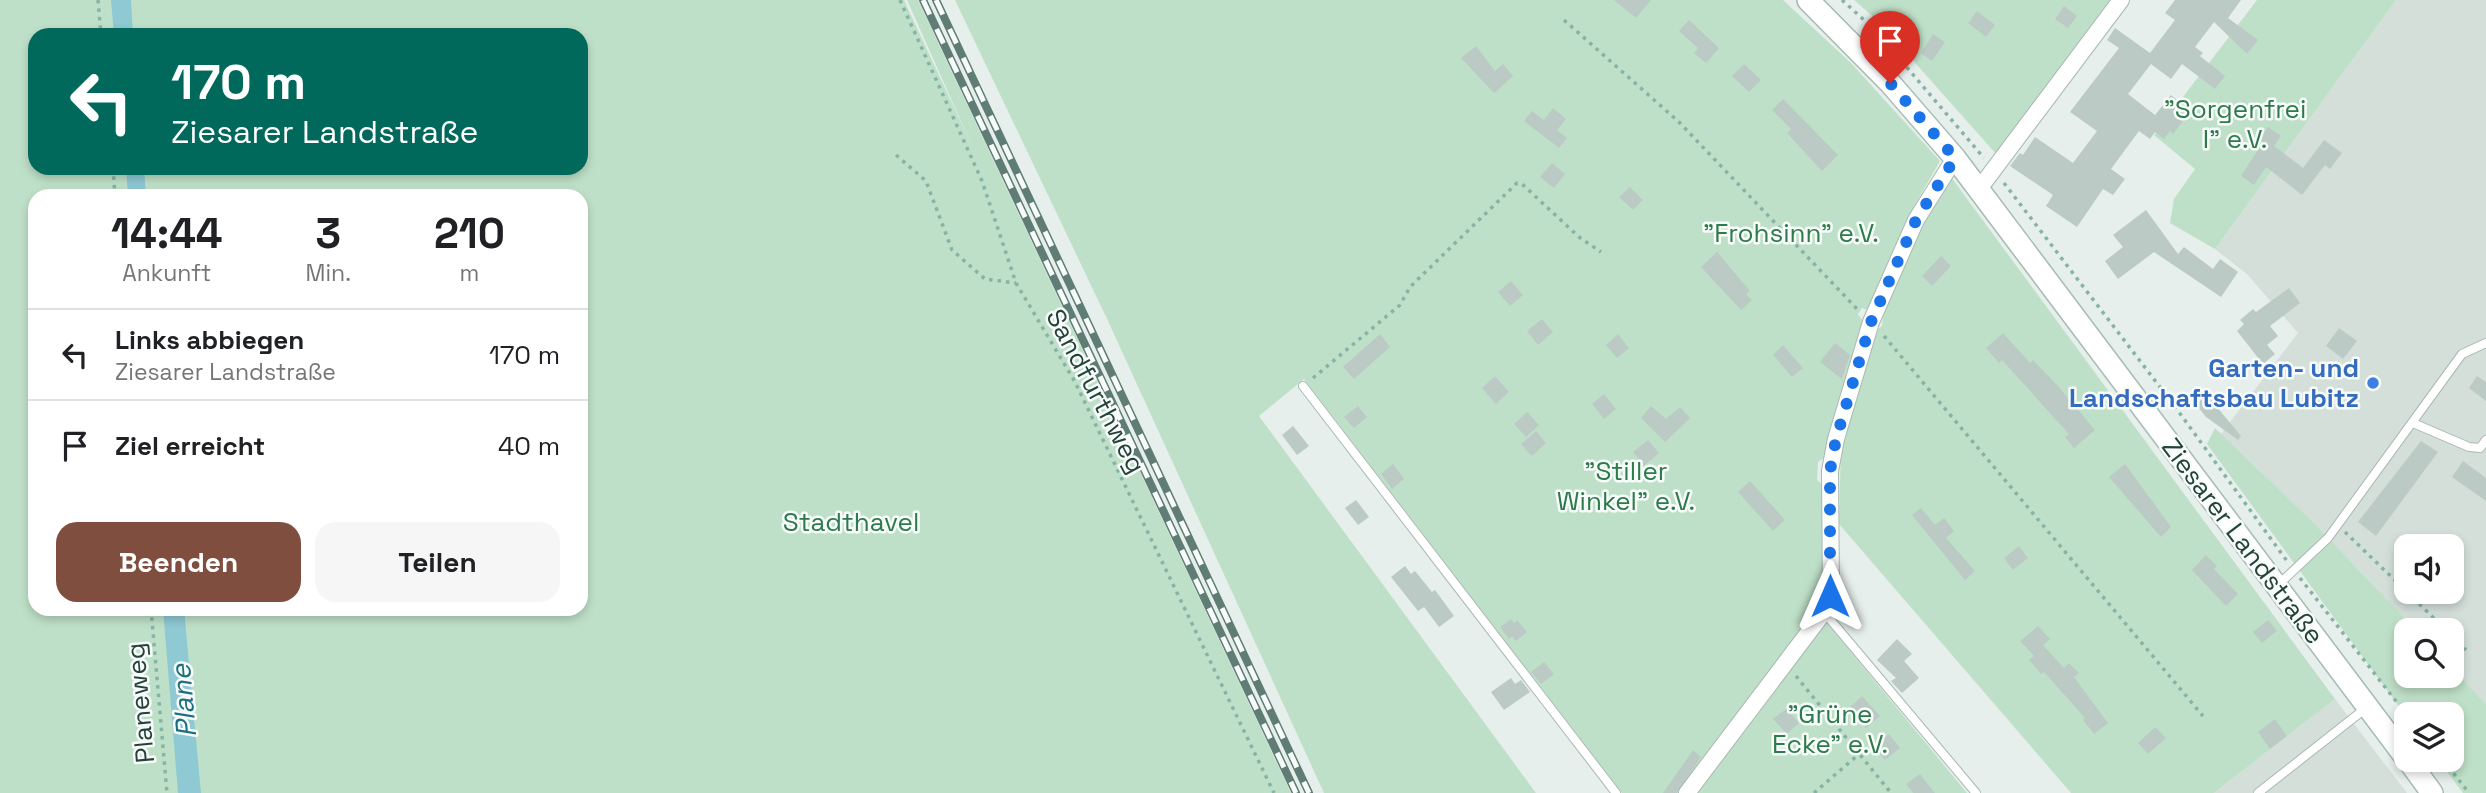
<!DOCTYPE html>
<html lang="de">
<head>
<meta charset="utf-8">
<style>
	:root { --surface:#fff; --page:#f6f6f6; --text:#202124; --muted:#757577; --line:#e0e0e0; --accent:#7f4e3f }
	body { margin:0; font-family:"Space Grotesk",sans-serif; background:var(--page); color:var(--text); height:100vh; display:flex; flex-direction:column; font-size:26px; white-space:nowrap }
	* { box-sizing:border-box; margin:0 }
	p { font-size:23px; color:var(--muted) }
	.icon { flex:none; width:38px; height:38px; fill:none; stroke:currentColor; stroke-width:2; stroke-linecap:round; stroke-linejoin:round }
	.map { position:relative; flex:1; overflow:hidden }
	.side { position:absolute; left:28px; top:189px; width:560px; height:427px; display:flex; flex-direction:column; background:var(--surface); border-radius:21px; box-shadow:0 4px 10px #0003 }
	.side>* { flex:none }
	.hud { position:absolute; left:28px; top:28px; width:560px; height:147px; border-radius:21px; box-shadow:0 4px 10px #0003; background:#00695c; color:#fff; overflow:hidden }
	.tools { position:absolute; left:2394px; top:534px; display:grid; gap:14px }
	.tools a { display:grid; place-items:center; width:70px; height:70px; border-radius:14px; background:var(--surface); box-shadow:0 4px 10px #0003; font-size:35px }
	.pin { position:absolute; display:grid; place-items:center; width:60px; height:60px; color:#fff; margin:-72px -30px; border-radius:50% 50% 50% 0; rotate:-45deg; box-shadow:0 0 7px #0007 }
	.pin .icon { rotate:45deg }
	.me { position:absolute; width:77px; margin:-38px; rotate:0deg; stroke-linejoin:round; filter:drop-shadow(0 0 5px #0008) }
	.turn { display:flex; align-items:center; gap:24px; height:147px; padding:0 28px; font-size:32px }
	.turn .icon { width:91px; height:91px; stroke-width:2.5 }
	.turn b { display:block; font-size:49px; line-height:60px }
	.eta { display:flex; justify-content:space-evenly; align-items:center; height:119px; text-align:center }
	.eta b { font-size:42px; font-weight:600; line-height:49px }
	.action { display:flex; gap:14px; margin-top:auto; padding:14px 28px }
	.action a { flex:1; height:80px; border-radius:21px; background:var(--accent); color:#fff; font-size:28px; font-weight:600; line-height:80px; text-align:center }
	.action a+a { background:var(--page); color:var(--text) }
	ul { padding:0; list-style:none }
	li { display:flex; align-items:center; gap:21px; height:91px; padding:0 28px; border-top:2px solid var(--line) }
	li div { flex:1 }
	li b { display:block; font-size:26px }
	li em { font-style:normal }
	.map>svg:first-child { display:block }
	.built { fill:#d4dfda; fill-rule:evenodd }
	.green { fill:#bfe0c8; fill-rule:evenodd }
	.water { fill:#8ec9d4 }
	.building { fill:#bbcac4 }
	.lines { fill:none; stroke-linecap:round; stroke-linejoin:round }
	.service-casing { stroke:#a8b8b2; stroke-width:10 }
	.minor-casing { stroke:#a8b8b2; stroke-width:18 }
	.secondary-casing { stroke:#a4bbb3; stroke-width:24 }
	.path { stroke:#86b3a5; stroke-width:3.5; stroke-dasharray:3.5 5; stroke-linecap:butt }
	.service { stroke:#fff; stroke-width:8 }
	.minor { stroke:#fff; stroke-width:16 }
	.secondary { stroke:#fff; stroke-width:21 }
	.rail-casing { stroke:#5f7d75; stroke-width:8 }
	.rail { stroke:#f7fbf9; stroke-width:5; stroke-dasharray:16; stroke-linecap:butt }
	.route { stroke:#1a73e8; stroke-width:12; stroke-dasharray:0 21.6 }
	.shop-dot { fill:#3f7fe0; stroke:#f7fbf9; stroke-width:2.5 }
	.labels { text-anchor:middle; stroke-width:5; stroke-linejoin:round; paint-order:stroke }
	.park-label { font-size:26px; fill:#2d7a4b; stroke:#f7fbf9 }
	.shop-label { font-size:26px; font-weight:bold; fill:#366cbe; stroke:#f7fbf9; text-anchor:end }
	.street-label { font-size:26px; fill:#24423a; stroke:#f7fbf9 }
	.water-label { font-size:28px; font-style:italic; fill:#1c6f80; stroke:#f7fbf9 }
</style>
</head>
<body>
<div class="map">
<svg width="2486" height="793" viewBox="0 0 2486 793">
	<rect width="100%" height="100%" fill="#e6efeb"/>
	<g class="built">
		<path d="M 2396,0 L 2486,0 L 2486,704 L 2452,668 L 2452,630 L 2416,630 L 2314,523 L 2221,434 L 2298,333 L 2247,274 L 2215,249 ZM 2406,546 L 2452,546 L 2452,592 L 2406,592 Z"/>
		<polygon points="2335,699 2407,793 2214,793"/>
	</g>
	<g class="green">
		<path d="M 0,0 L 904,0 L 972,146 L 907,0 L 918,0 L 1291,793 L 0,793 ZM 35,35 L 581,35 L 581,168 L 35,168 ZM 35,196 L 581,196 L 581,609 L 35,609 Z"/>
		<polygon points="955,0 1783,0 1851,63 1940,161 1913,208 1870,311 1862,308 1858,314 1865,324 1824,458 1818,462 1817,480 1822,484 1823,599 1679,793 1622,793 1304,379 1259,416 1536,793 1324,793 1108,321"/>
		<polygon points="1854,0 2113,0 1997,155 1877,20"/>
		<polygon points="2257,0 2396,0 2215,249 2170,223 2174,199 2195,169 2154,135"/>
		<path d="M 1951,177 L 2335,699 L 2214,793 L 2071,793 L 1839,524 L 1841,441 L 1873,333 L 1882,326 C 1885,283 1928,215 1951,177 Z"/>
		<polygon points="2215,428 2314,523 2416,630 2406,630 2406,676 2452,676 2452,668 2486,704 2486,793 2463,793 2438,760 2452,760 2452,714 2406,716 2207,444"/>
		<polygon points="1826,622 1967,793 1696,793"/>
	</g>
	<g class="water">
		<polygon points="111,0 131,0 133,35 114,35"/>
		<polygon points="126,168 144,168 146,196 128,196"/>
		<polygon points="163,609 184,609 201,793 178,793"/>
	</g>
	<g class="building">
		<polygon points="1614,0 1651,0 1636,18"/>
		<polygon points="2175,0 2241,0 2228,18 2258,40 2247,54 2214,22 2195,47 2203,53 2200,56 2225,76 2215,89 2182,64 2171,79 2151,64 2128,94 2155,115 2171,95 2191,111 2173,134 2170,131 2164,139 2155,132 2150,139 2139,131 2111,169 2125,179 2113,195 2103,189 2077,227 2046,206 2053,195 2010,166 2020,153 2023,155 2035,137 2073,163 2097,131 2070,112 2119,48 2107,40 2115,28 2150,53 2175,20 2165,13"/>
		<polygon points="2064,6 2077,16 2068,28 2055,19"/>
		<polygon points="1977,11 1995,25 1986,37 1968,23"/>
		<polygon points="1689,20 1719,48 1706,63 1694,53 1698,48 1679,31"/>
		<polygon points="1933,34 1945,42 1932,61 1921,53"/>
		<polygon points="1476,46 1495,71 1503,64 1513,76 1494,93 1461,58"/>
		<polygon points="1744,64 1761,80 1749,92 1732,76"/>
		<polygon points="1783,99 1838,155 1822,171 1787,133 1791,129 1772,110"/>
		<polygon points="1553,108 1566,119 1557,130 1567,138 1559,148 1524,121 1532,111 1544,120"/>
		<polygon points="2268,127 2281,136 2274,146 2303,168 2324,140 2342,153 2330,169 2325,165 2302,195 2266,167 2254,185 2241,176 2263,142 2259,139"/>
		<polygon points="1552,163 1565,174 1554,188 1540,177"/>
		<polygon points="1630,187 1643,200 1633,210 1619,197"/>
		<polygon points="2146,210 2178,254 2184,247 2213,269 2220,259 2238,272 2221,297 2154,252 2118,279 2105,261 2123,247 2113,235"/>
		<polygon points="1717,252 1750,291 1746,294 1752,300 1741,310 1701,267"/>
		<polygon points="1941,256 1951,266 1932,286 1922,276"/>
		<polygon points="1511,281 1523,295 1510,306 1498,292"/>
		<polygon points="2289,288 2300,303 2270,326 2278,336 2267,345 2275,354 2263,364 2237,331 2244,324 2240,320 2253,309 2256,312"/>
		<polygon points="1542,319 1553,332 1538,345 1527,331"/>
		<polygon points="2339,328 2357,341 2343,359 2326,346"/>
		<polygon points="2003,333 2030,363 2033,360 2057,385 2095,430 2074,448 2065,437 2069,434 2002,360 1999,363 1986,348"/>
		<polygon points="1380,334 1390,347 1354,379 1343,367"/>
		<polygon points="1618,334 1629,348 1617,358 1606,345"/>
		<polygon points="1835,343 1850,355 1842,379 1820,362"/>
		<polygon points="1783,345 1803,368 1792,377 1773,355"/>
		<polygon points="1495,376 1509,392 1496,404 1482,388"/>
		<polygon points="2477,376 2486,382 2486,401 2469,388"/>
		<polygon points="1604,394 1616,409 1604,419 1592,404"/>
		<polygon points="2207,395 2241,436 2238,440 2206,417 2196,404"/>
		<polygon points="1358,406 1367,417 1354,428 1344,417"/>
		<polygon points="1651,406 1666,419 1680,407 1690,418 1665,442 1641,418"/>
		<polygon points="1527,412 1539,425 1526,437 1514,424"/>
		<polygon points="1293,426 1309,446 1297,455 1282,435"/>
		<polygon points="1536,431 1546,443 1532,456 1521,444"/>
		<polygon points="1648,440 1659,453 1644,466 1633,452"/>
		<polygon points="2421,441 2438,452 2376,536 2358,522"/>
		<polygon points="2463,461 2486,478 2486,501 2452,477"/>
		<polygon points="1393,464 1404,479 1392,489 1381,474"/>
		<polygon points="2125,464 2171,527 2161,537 2109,477"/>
		<polygon points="1750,481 1785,520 1773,531 1738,492"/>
		<polygon points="1356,500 1369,517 1358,525 1345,508"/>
		<polygon points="1921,508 1935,525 1944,518 1954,531 1946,538 1975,571 1965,580 1912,515"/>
		<polygon points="2019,546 2028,558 2013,570 2004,558"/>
		<polygon points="2206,555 2217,566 2214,569 2238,594 2226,606 2192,570"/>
		<polygon points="1405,566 1411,574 1415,571 1432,592 1435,590 1454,616 1439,627 1424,607 1418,611 1391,577"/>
		<polygon points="1511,619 1514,623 1517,620 1527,632 1516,641 1512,636 1509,639 1500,627"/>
		<polygon points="2268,620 2277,631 2262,643 2253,632"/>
		<polygon points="2038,626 2050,639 2043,645 2064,668 2069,663 2079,673 2074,677 2108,723 2094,734 2083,720 2085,718 2044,672 2041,674 2029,660 2034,656 2020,641"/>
		<polygon points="1897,639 1912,654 1904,661 1919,678 1902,693 1891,681 1896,678 1877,660"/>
		<polygon points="1544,662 1554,674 1541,684 1531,672"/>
		<polygon points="1511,678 1515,684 1521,680 1530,692 1504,710 1491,692"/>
		<polygon points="1862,696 1880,716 1866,728 1849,708"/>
		<polygon points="1786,709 1799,723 1787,734 1773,719"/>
		<polygon points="2275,719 2287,736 2270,749 2258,732"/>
		<polygon points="2155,727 2166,738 2148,754 2138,743"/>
		<polygon points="1889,734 1900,748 1885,760 1874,747"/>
		<polygon points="1693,750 1701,757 1677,793 1663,793"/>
		<polygon points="1920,774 1935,793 1913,793 1906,784"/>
	</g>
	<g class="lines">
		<defs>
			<g id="service">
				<polyline points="1303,386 1616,793"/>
				<polyline points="2413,423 2469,447 2480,448 2486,440"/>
				<polyline points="2278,585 2328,538 2462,354 2486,343"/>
				<polyline points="1824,612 1976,793"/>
				<polyline points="2258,793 2366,708"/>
			</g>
			<g id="minor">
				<polyline points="1979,189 2121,0"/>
				<polyline points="1687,793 1824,612 1831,596 1830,471 1836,439 1871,322 1916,220 1955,158"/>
			</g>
			<g id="secondary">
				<polyline points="1808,0 1890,83 1955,158 2406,758"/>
				<polyline points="2408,760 2432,793"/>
			</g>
		</defs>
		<use href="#service" class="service-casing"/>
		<use href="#minor" class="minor-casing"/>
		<use href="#secondary" class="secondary-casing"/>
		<g class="path">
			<polyline points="98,0 101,35"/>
			<polyline points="900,0 982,181 1016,283 1075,382 1274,793"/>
			<polyline points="1842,0 1875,30 1984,158"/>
			<polyline points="1564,20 1679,122 1859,311"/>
			<polyline points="896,155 926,181 952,250 985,279 1016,283"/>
			<polyline points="113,168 115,196"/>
			<polyline points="2004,183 2176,408 2287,561"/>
			<polyline points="1884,336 2203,716"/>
			<polyline points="1313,378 1400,305 1410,287 1517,183 1522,184 1579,237 1601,252"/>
			<polyline points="2345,532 2406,591"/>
			<polyline points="2300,578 2406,714"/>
			<polyline points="2407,592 2446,630"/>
			<polyline points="151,609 167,793"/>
			<polyline points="2452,636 2466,650"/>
			<polyline points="1796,676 1891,793"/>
			<polyline points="2443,760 2469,793"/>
			<polyline points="1814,793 1859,754"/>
		</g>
		<use href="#service" class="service"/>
		<use href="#minor" class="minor"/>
		<use href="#secondary" class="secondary"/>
		<defs>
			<g id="rail">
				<polyline points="923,0 1296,793"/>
				<polyline points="936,0 1309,793"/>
			</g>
		</defs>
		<use href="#rail" class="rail-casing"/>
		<use href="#rail" class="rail"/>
	</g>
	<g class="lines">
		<polyline class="route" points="1830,596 1830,471 1836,439 1871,322 1916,220 1955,158 1890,83"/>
	</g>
	<circle class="shop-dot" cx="2373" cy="383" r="7"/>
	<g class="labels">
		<g class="park-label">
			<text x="2235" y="118">"Sorgenfrei<tspan x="2235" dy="30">I" e.V.</tspan></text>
			<text x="1791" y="242">"Frohsinn" e.V.</text>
			<text x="1626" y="480">"Stiller<tspan x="1626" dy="30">Winkel" e.V.</tspan></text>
			<text x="851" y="531">Stadthavel</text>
			<text x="1830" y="723">"Grüne<tspan x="1830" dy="30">Ecke" e.V.</tspan></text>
		</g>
		<g class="shop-label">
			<text x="2359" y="377">Garten- und<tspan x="2359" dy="30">Landschaftsbau Lubitz</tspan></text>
		</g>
		<g class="street-label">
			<text transform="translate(1096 391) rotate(62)" y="9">Sandfurthweg</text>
			<text transform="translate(2243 541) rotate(53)" y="9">Ziesarer Landstraße</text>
			<text transform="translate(140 703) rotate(-95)" y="9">Planeweg</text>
		</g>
		<g class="water-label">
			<text transform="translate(183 701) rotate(-95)" y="10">Plane</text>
		</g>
	</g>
</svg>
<div class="tools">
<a><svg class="icon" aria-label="sound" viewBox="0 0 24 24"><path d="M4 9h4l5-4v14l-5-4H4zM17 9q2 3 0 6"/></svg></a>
<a><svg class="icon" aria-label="search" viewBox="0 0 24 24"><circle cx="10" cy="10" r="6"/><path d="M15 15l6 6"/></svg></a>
<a><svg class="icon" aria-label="layers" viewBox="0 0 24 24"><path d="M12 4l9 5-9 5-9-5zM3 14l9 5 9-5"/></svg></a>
</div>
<div class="pin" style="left:1890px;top:83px;background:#d93025"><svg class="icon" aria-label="arrive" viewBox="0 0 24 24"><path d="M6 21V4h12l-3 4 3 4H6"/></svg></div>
<svg class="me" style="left:1830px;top:596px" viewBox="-20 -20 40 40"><path d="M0-17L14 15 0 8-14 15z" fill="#1a73e8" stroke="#fff" stroke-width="4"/></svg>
<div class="hud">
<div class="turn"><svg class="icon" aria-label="left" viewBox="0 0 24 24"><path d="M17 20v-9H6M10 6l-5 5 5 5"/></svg><div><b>170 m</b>Ziesarer Landstraße</div></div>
</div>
<section class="side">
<div class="eta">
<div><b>14:44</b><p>Ankunft</p></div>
<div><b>3</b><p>Min.</p></div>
<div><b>210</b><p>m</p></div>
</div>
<ul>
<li><svg class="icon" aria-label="left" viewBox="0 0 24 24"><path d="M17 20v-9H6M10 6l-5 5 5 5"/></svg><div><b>Links abbiegen</b><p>Ziesarer Landstraße</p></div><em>170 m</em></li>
<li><svg class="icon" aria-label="arrive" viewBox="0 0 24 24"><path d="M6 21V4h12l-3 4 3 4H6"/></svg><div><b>Ziel erreicht</b></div><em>40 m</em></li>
</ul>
<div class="action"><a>Beenden</a><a>Teilen</a></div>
</section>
</div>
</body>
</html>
